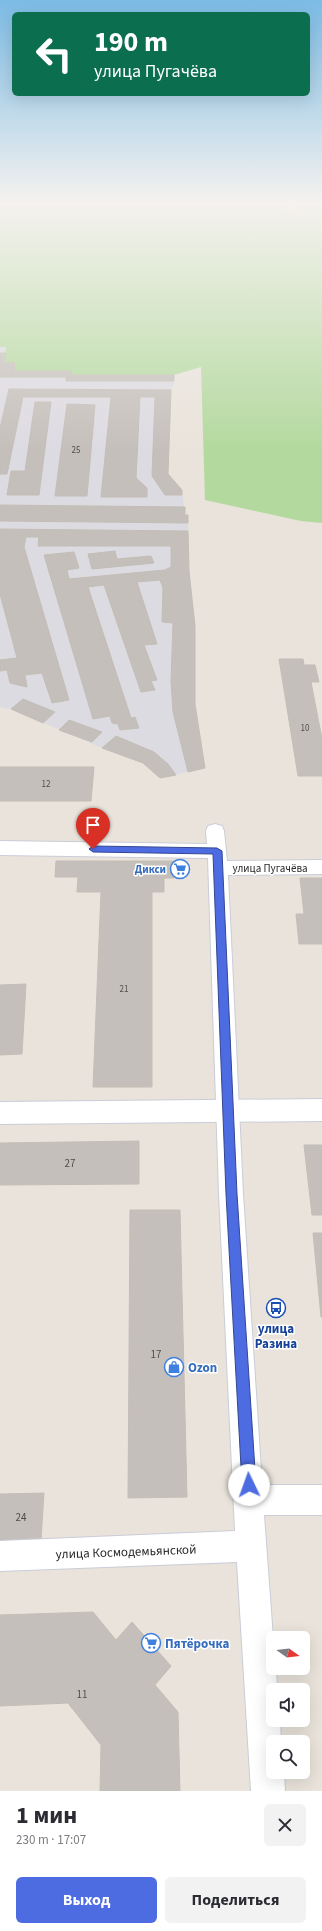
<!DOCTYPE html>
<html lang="ru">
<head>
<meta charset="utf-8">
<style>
	:root { --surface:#fff; --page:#f2f2f3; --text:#2b2b33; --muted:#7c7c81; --accent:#4e6ce2 }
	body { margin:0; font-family:"Source Sans 3",sans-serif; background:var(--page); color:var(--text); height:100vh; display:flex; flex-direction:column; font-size:15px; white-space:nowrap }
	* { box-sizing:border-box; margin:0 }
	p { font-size:13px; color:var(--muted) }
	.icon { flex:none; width:22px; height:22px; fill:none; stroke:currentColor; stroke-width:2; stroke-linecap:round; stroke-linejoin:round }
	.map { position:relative; height:1791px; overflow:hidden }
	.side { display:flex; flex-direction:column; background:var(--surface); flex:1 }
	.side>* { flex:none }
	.banner { position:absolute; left:12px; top:12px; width:298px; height:84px; border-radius:6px; box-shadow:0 4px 16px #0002; background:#0b6e4f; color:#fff; overflow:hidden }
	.needle { width:26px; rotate:104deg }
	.buttons { position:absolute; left:266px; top:1631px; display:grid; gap:8px }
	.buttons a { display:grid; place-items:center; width:44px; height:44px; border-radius:6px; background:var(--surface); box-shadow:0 4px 16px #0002; font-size:20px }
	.pin { position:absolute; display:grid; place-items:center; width:34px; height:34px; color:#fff; margin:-41px -17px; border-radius:50% 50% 50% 0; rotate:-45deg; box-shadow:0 0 4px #0007 }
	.pin .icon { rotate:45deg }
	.me { position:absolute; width:44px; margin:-22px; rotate:357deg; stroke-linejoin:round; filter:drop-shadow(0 0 3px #0008) }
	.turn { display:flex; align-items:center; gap:14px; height:84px; padding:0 16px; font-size:18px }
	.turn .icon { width:52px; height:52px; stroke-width:2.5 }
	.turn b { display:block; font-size:28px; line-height:34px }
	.round { display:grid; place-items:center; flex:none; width:42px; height:42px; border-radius:6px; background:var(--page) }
	.overview { display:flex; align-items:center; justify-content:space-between; height:68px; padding:0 16px }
	h1 { font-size:24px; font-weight:700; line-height:30px }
	.cta { display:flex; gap:8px; margin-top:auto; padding:8px 16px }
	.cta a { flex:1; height:46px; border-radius:6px; background:var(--accent); color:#fff; font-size:16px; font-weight:700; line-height:46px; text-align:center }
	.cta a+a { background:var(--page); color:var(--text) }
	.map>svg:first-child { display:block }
	.industrial { fill:#dddbe2 }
	.green { fill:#b3d99e }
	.building { fill:#c4bfbb; stroke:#c3beb5 }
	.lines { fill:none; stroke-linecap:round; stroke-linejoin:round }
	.street-casing { stroke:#cacdd8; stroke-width:2 }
	.secondary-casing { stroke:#cacdd8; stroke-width:2 }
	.street { fill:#fff; fill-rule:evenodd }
	.secondary { fill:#fff; fill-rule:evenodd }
	.route { fill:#4e6ce2; stroke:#334693 }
	.labels { text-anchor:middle; stroke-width:3; stroke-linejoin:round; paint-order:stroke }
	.number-label { font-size:9px; fill:#4f4e4d }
	.street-label { font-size:11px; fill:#282828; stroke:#fff }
	.shop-label { font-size:11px; font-weight:bold; fill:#366cbe; stroke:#fff; text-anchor:end }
	.near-number-label { font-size:11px; fill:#4f4e4d }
	.near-transit-label { font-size:13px; font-weight:bold; fill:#164399; stroke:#fff }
	.near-shop-label { font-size:13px; font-weight:bold; fill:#366cbe; stroke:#fff; text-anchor:start }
	.near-street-label { font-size:13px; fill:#282828; stroke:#fff }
</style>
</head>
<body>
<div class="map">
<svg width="322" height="1791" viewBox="0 0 322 1791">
	<rect width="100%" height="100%" fill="#e9e3db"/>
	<polygon class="industrial" points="0,347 6,347 4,363 15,363 14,371 71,375 174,375 174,385 171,390 168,474 182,490 185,515 188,515 189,571 195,626 195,704 205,768 160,778 143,763 102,748 11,709 0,707"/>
	<polygon class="green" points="0,201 322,201 322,523 301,521 205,500 201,367 174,375 71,375 14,371 15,363 4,363 6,347 0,347"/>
	<g class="building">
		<polygon points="292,201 304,202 291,214 279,212"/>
		<polygon points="0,353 6,353 4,363 15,363 14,371 71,371 71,375 174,375 174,381 66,381 66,377 0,377"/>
		<polygon points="9,389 171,390 168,474 182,490 182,495 165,495 152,476 155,397 140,397 136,478 147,488 147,497 101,497 111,397 23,397 7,474 0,474 0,428"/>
		<polygon points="35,402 51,402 39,495 7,495 11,471 25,471"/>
		<polygon points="67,404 95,405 87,496 55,496"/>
		<polygon points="0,505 185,507 185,515 188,515 188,523 0,521"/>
		<polygon points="0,529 188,531 189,571 195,626 195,704 205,768 188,772 173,712 171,681 173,623 162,622 163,588 160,580 137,582 157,644 144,645 157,680 151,681 155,690 141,692 104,585 88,587 131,718 135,717 139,728 120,730 118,724 112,723 110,716 93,719 44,555 74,552 79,568 67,570 69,579 165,570 171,567 171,546 38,546 39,537 26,537 24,547 69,700 52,703 42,673 25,675 27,687 10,683 7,670 0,671 0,660 17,658 0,594"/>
		<polygon points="115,551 117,559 151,556 154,563 92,569 88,554"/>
		<polygon points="279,659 303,659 304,665 315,665 319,682 311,682 322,739 322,776 298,776"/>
		<polygon points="23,699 55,712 43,723 11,709"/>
		<polygon points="69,720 102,732 92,742 59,730"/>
		<polygon points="116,736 154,752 168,764 176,775 160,778 143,763 102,748"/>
		<polygon points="0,767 94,767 91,801 0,801"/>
		<polygon points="56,861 180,861 180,878 164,878 164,892 77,892 78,877 55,877"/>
		<polygon points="300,878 322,878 322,944 299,944 296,914 304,914"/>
		<polygon points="101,892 152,892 152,1087 93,1087"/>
		<polygon points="26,984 22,1054 0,1055 0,985"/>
		<polygon points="139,1141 139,1184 0,1185 0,1143"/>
		<polygon points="304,1145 322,1145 322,1215 312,1215"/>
		<polygon points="130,1210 180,1210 187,1497 128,1498"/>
		<polygon points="313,1233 322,1233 322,1317 321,1317"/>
		<polygon points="44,1493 41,1540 0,1540 0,1494"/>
		<polygon points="93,1612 116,1640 132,1622 171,1666 155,1685 178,1712 180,1791 100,1791 101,1745 68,1703 0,1706 0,1615"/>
	</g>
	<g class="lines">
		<defs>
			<polygon id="street" points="215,824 222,826 224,831 227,861 322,860 322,874 228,875 243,1194 262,1485 322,1485 322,1515 264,1515 273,1638 273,1668 276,1668 277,1690 273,1690 273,1720 280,1720 281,1742 273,1742 273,1772 284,1772 285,1791 251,1791 237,1562 0,1571 0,1541 235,1531 219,1194 208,858 0,855 0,841 207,844 206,831 208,826"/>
			<polygon id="secondary" points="322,1099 322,1121 0,1124 0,1102"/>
		</defs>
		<use href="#street" class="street-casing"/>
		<use href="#secondary" class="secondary-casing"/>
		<use href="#street" class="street"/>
		<use href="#secondary" class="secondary"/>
	</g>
	<linearGradient id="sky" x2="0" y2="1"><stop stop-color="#7cbbe4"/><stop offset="0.45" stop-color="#f5f2ef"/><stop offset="1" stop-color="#f5f2ef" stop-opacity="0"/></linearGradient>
	<rect width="322" height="451" fill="url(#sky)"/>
	<polygon class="route" points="93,846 217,848 222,851 237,1194 256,1485 254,1490 249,1492 244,1490 242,1485 226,1194 213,854 93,852 89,849"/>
	<defs>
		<symbol id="supermarket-ring" viewBox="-11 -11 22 22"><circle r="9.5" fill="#fff" stroke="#3f7fe0" stroke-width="1.5"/><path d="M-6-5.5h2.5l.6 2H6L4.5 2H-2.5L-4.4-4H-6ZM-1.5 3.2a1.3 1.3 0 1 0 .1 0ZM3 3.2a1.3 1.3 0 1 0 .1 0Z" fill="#3f7fe0"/></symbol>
		<symbol id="bus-ring" viewBox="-11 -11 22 22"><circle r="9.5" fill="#fff" stroke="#1a4fb4" stroke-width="1.5"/><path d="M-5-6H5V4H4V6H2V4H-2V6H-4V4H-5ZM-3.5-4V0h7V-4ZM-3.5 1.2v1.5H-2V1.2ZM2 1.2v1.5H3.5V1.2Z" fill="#1a4fb4"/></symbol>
		<symbol id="shop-ring" viewBox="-11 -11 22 22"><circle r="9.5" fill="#fff" stroke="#3f7fe0" stroke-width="1.5"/><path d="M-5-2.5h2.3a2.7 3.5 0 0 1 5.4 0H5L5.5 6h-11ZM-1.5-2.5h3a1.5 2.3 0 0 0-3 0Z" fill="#3f7fe0"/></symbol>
	</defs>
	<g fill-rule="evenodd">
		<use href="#supermarket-ring" x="169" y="858" width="22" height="22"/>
		<use href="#bus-ring" x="265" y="1297" width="22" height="22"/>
		<use href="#shop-ring" x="163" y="1356" width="22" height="22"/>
		<use href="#supermarket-ring" x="140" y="1632" width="22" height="22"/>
	</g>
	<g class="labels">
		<g class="number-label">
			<text x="76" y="453">25</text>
			<text x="305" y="731">10</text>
			<text x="46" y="787">12</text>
			<text x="124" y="992">21</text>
		</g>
		<g class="street-label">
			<text x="270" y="872">улица Пугачёва</text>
		</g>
		<g class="shop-label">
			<text x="166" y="873">Дикси</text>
		</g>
		<g class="near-number-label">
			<text x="70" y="1167">27</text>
			<text x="156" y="1358">17</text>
			<text x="21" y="1521">24</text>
			<text x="82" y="1698">11</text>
		</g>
		<g class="near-transit-label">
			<text x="276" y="1333">улица<tspan x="276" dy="15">Разина</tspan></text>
		</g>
		<g class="near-shop-label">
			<text x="188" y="1372">Ozon</text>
			<text x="165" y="1648">Пятёрочка</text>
		</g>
		<g class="near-street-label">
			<text transform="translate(126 1551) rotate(-2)" y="5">улица Космодемьянской</text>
		</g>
	</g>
</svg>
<div class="buttons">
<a><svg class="needle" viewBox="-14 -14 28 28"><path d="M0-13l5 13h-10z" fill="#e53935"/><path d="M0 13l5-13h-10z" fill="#7c7c81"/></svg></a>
<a><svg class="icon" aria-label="sound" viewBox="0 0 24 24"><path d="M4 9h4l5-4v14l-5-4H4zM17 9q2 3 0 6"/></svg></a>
<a><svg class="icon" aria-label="search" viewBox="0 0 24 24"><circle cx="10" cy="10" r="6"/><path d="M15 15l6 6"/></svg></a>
</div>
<div class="pin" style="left:93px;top:849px;background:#d93025"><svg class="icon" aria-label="arrive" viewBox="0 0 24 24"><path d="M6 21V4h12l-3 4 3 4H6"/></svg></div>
<svg class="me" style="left:249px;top:1485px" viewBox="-20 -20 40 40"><circle r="19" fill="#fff"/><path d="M0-13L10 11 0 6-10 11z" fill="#4e6ce2"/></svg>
<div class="banner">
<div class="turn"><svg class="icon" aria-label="left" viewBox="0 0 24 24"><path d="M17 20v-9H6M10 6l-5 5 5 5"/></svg><div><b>190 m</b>улица Пугачёва</div></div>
</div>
</div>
<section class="side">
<div class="overview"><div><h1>1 мин</h1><p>230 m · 17:07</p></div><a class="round"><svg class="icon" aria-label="close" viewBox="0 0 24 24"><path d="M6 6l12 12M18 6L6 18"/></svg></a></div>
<div class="cta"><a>Выход</a><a>Поделиться</a></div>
</section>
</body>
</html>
